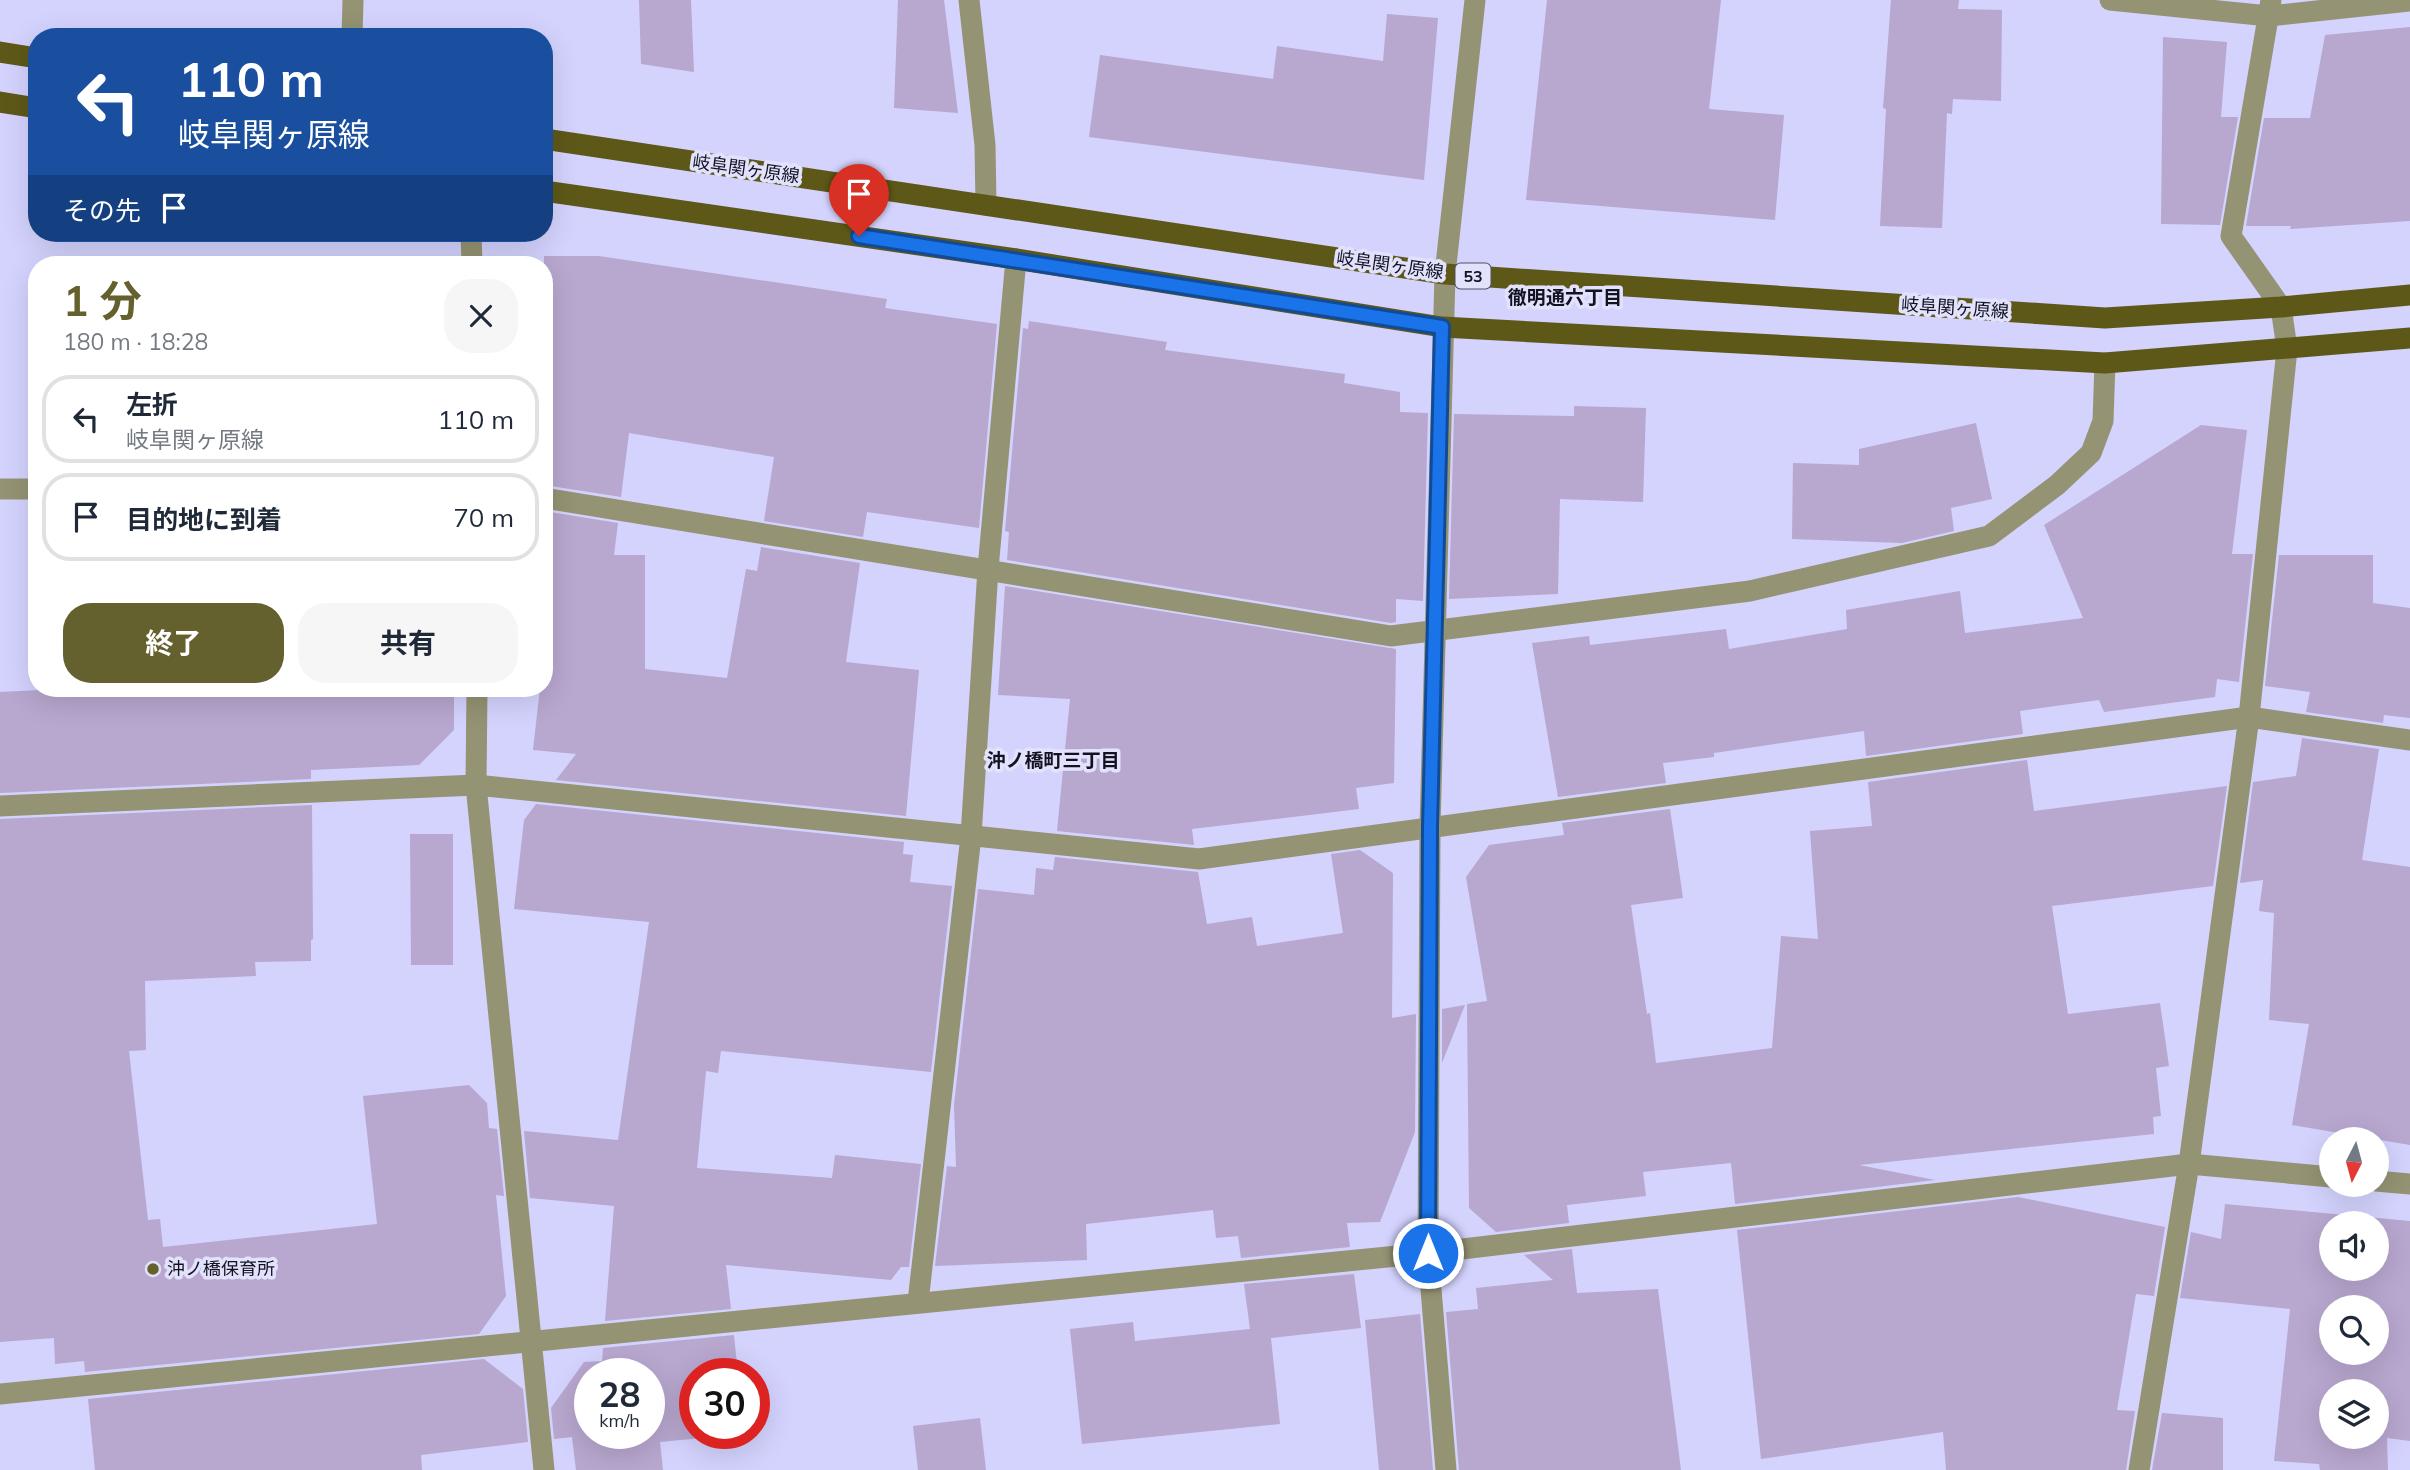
<!DOCTYPE html>
<html lang="ja">
<head>
<meta charset="utf-8">
<style>
	:root { --surface:#fff; --page:#f6f6f7; --text:#1f2937; --muted:#747a83; --line:#e0e1e3; --accent:#65612e }
	body { margin:0; font-family:Mulish,"Noto Sans JP",sans-serif; background:var(--page); color:var(--text); height:100vh; display:flex; flex-direction:column; font-size:26px; white-space:nowrap }
	* { box-sizing:border-box; margin:0 }
	p { font-size:23px; color:var(--muted) }
	.icon { flex:none; width:38px; height:38px; fill:none; stroke:currentColor; stroke-width:2; stroke-linecap:round; stroke-linejoin:round }
	.map { position:relative; flex:1; overflow:hidden }
	.panel { position:absolute; left:28px; top:256px; width:525px; height:441px; display:flex; flex-direction:column; background:var(--surface); border-radius:28px; box-shadow:0 7px 28px #0002 }
	.panel>* { flex:none }
	.banner { position:absolute; left:28px; top:28px; width:525px; height:214px; border-radius:28px; box-shadow:0 7px 28px #0002; background:#1a4fa0; color:#fff; overflow:hidden }
	.needle { width:46px; rotate:186deg }
	.fabs { position:absolute; left:2319px; top:1127px; display:grid; gap:14px }
	.fabs a { display:grid; place-items:center; width:70px; height:70px; border-radius:50%; background:var(--surface); box-shadow:0 7px 28px #0002; font-size:35px }
	.speed { position:absolute; left:574px; top:1358px; display:flex; gap:14px; font-size:35px; font-weight:700; text-align:center }
	.speed>* { display:grid; place-content:center; width:91px; height:91px; border-radius:50%; background:var(--surface); box-shadow:0 7px 28px #0002; line-height:1 }
	.speed small { font-size:18px; font-weight:400 }
	.speed .limit { border:10px solid #d22; background:#fff; color:#111 }
	.pin { position:absolute; display:grid; place-items:center; width:60px; height:60px; color:#fff; margin:-72px -30px; border-radius:50% 50% 50% 0; rotate:-45deg; box-shadow:0 0 7px #0007 }
	.pin .icon { rotate:45deg }
	.me { position:absolute; width:77px; margin:-38px; rotate:0deg; stroke-linejoin:round; filter:drop-shadow(0 0 5px #0008) }
	.turn { display:flex; align-items:center; gap:24px; height:147px; padding:0 35px; font-size:32px }
	.turn .icon { width:91px; height:91px; stroke-width:2.5 }
	.turn b { display:block; font-size:49px; line-height:60px }
	.then { display:flex; align-items:center; height:66px; padding:0 35px; background:#0003; gap:14px; font-size:26px }
	.round { display:grid; place-items:center; flex:none; width:74px; height:74px; border-radius:28px; background:var(--page) }
	.head { display:flex; align-items:center; justify-content:space-between; height:119px; padding:0 35px }
	h1 { font-size:42px; font-weight:700; line-height:52px; color:var(--accent) }
	.primary-button { display:flex; gap:14px; margin-top:auto; padding:14px 35px }
	.primary-button a { flex:1; height:80px; border-radius:28px; background:var(--accent); color:#fff; font-size:28px; font-weight:700; line-height:80px; text-align:center }
	.primary-button a+a { background:var(--page); color:var(--text) }
	ul { padding:0; list-style:none }
	li { display:flex; align-items:center; gap:21px; height:88px; margin:0 14px 10px; padding:0 21px; border:4px solid var(--line); border-radius:28px }
	li div { flex:1 }
	li b { display:block; font-size:26px }
	li em { font-style:normal }
	.map>svg:first-child { display:block }
	.building { fill:#b8a7cf; fill-rule:evenodd }
	.lines { fill:none; stroke-linecap:round; stroke-linejoin:round }
	.lane { stroke:#949373; stroke-width:21 }
	.street { stroke:#949373; stroke-width:21 }
	.primary { stroke:#5e5818; stroke-width:21 }
	.route-casing { stroke:#114b97; stroke-width:18 }
	.route { stroke:#1a73e8; stroke-width:12 }
	.poi-dot { fill:#65612e; stroke:#e2e2fd; stroke-width:2.5 }
	.labels { text-anchor:middle; stroke-width:7; stroke-linejoin:round; paint-order:stroke }
	.shield { fill:#e2e2fd; stroke:#505063; stroke-width:2 }
	.shield-label { font-size:16px; font-weight:bold; fill:#121221 }
	.street-label { font-size:18px; fill:#121221; stroke:#e2e2fd }
	.poi-label { font-size:18px; fill:#121221; stroke:#e2e2fd; text-anchor:start }
	.neighbourhood-label { font-size:19px; font-weight:bold; fill:#121221; stroke:#e2e2fd }
</style>
</head>
<body>
<div class="map">
<svg width="2410" height="1470" viewBox="0 0 2410 1470">
	<rect width="100%" height="100%" fill="#d3d3fe"/>
	<g class="building">
		<polygon points="639,0 691,0 694,72 641,64"/>
		<polygon points="898,0 944,0 958,113 894,108"/>
		<polygon points="1547,0 1721,0 1709,109 1784,115 1775,220 1526,200"/>
		<polygon points="1891,0 1959,0 1958,9 2002,10 2001,101 1953,99 1952,114 1947,113 1942,228 1880,226 1886,109 1883,108"/>
		<polygon points="1387,14 1438,18 1424,180 1089,137 1100,55 1273,79 1277,46 1383,61"/>
		<polygon points="2410,27 2410,221 2290,229 2291,226 2246,226 2264,118 2310,118 2325,35"/>
		<polygon points="2163,37 2227,42 2221,117 2238,117 2220,225 2161,224"/>
		<polygon points="544,256 599,256 887,299 885,308 997,324 979,528 867,512 863,537 764,521 774,457 629,433 621,497 544,485"/>
		<polygon points="1029,321 1167,342 1165,350 1345,374 1344,383 1400,392 1400,412 1428,413 1423,601 1396,599 1396,622 1391,623 1007,560 1009,532 1005,531 1023,328 1028,329"/>
		<polygon points="1574,406 1646,408 1643,502 1560,499 1558,594 1449,599 1454,414 1574,416"/>
		<polygon points="1976,423 1992,499 1951,508 1954,531 1902,543 1792,539 1793,463 1859,465 1859,449"/>
		<polygon points="2201,425 2247,430 2232,554 2253,554 2239,682 2217,679 2215,697 2104,712 2099,700 2020,711 2023,734 1866,756 1864,731 1714,753 1714,757 1663,763 1666,783 1558,797 1532,643 1589,636 1590,645 1726,629 1729,649 1847,629 1846,610 1960,591 1965,633 2083,618 2044,525"/>
		<polygon points="544,511 618,523 614,555 645,555 645,669 727,678 746,569 757,571 761,547 860,563 846,662 919,670 906,816 556,780 576,754 533,750 540,688 544,688"/>
		<polygon points="2279,555 2373,555 2373,603 2410,608 2410,718 2384,715 2383,723 2306,712 2310,692 2265,686"/>
		<polygon points="1005,586 1396,649 1394,783 1356,788 1359,809 1192,829 1194,845 1057,831 1070,699 998,695"/>
		<polygon points="80,688 454,688 454,730 419,765 311,770 311,779 0,793 0,692"/>
		<polygon points="2302,738 2379,749 2362,860 2410,867 2410,1145 2292,1125 2309,1024 2269,1020 2274,913 2259,911 2263,880 2240,883 2253,782 2296,776"/>
		<polygon points="2027,760 2034,811 2227,786 2213,886 2052,906 2068,1014 2160,1003 2169,1066 2156,1068 2161,1116 2153,1117 2154,1134 1859,1165 1935,1180 1735,1204 1731,1163 1643,1172 1646,1196 1567,1205 1569,1223 1496,1232 1469,1208 1467,1004 1487,1001 1466,877 1489,845 1564,835 1562,823 1670,809 1683,898 1631,905 1647,1014 1650,1013 1656,1063 1772,1048 1781,936 1818,939 1810,831 1872,826 1868,782"/>
		<polygon points="536,804 904,842 903,854 913,855 910,882 952,886 931,1072 721,1051 718,1073 706,1071 697,1168 832,1178 835,1155 921,1164 909,1267 901,1267 891,1280 726,1265 731,1309 605,1321 614,1206 530,1198 524,1131 618,1140 649,922 514,909 524,820"/>
		<polygon points="312,805 313,939 311,940 311,961 255,962 256,976 145,981 146,1050 129,1051 148,1220 160,1219 163,1247 377,1224 363,1096 469,1085 487,1103 489,1128 497,1129 504,1196 496,1195 506,1296 479,1334 85,1372 84,1361 55,1364 54,1338 0,1342 0,819"/>
		<polygon points="410,834 453,834 453,965 411,965"/>
		<polygon points="1360,850 1393,873 1392,1018 1416,1014 1415,1132 1380,1222 1347,1223 1350,1247 1241,1258 1238,1236 1216,1238 1213,1210 1086,1224 1087,1260 935,1266 947,1166 956,1167 954,1105 978,889 1034,895 1036,868 1053,870 1055,857 1198,872 1207,924 1252,917 1257,946 1343,933 1331,854"/>
		<polygon points="1465,1005 1442,1063 1442,1009"/>
		<polygon points="2018,1197 2165,1227 2154,1296 2136,1294 2117,1410 2135,1411 2126,1470 1946,1470 1943,1432 1761,1459 1737,1230"/>
		<path d="M 2225,1204 L 2410,1221 L 2410,1441 L 2387,1438 L 2388,1470 L 2320,1470 L 2319,1464 L 2274,1461 L 2290,1309 L 2180,1298 L 2191,1232 L 2221,1239 ZM 2331,1223 L 2376,1223 L 2376,1269 L 2331,1269 ZM 2331,1307 L 2376,1307 L 2376,1353 L 2331,1353 ZM 2331,1391 L 2376,1391 L 2376,1437 L 2331,1437 Z"/>
		<polygon points="1572,1249 1577,1293 1658,1289 1681,1470 1459,1470 1446,1312 1478,1309 1476,1288 1553,1280 1524,1255"/>
		<polygon points="1354,1274 1361,1328 1271,1338 1280,1424 1082,1444 1070,1329 1133,1322 1135,1341 1250,1329 1244,1284"/>
		<polygon points="1420,1314 1433,1470 1379,1470 1365,1320"/>
		<path d="M 734,1335 L 738,1374 L 695,1374 L 695,1433 L 744,1434 L 660,1442 L 663,1470 L 576,1470 L 572,1437 L 554,1439 L 551,1408 L 584,1362 L 602,1361 L 603,1348 ZM 590,1374 L 649,1374 L 649,1433 L 590,1433 Z"/>
		<polygon points="484,1359 523,1389 528,1442 421,1455 422,1470 95,1470 88,1399"/>
		<polygon points="2162,1413 2223,1418 2223,1470 2152,1470"/>
		<polygon points="980,1418 986,1470 918,1470 913,1426"/>
	</g>
	<g class="lines">
		<polyline class="lane" points="918,1302 971,836 988,569 1016,259"/>
		<g class="street">
			<polyline points="969,0 985,145 986,205"/>
			<polyline points="2110,0 2269,16 2410,1"/>
			<polyline points="352,37 353,0"/>
			<polyline points="471,233 472,264"/>
			<polyline points="0,489 37,489"/>
			<polyline points="544,498 1391,636 1750,591 1989,536 2057,485 2091,453 2103,421 2105,363"/>
			<polyline points="477,688 476,785 544,1470"/>
			<polyline points="0,806 476,785 1199,859 2249,717 2410,740"/>
			<polyline points="2376,1181 2410,1184"/>
			<polyline points="0,1394 1428,1253 2189,1164 2331,1177"/>
			<polyline points="1446,1470 1428,1253 1430,827 1445,274 1475,0"/>
			<polyline points="2139,1470 2189,1164 2249,717 2287,349 2281,307 2231,236 2271,0"/>
		</g>
		<g class="primary">
			<polyline points="0,52 37,58"/>
			<polyline points="0,102 37,108"/>
			<polyline points="544,139 1445,274 2105,318 2281,307 2410,295"/>
			<polyline points="544,191 1016,259 1442,327 2105,363 2410,338"/>
		</g>
	</g>
	<g class="lines">
		<defs>
			<polyline id="route" points="859,236 1442,327 1430,827 1428,1253"/>
		</defs>
		<use href="#route" class="route-casing"/>
		<use href="#route" class="route"/>
	</g>
	<circle class="poi-dot" cx="153" cy="1269" r="7"/>
	<g class="labels">
		<rect class="shield" x="1455.5" y="263.5" width="35" height="25" rx="5"/>
		<g class="shield-label">
			<text x="1473" y="282">53</text>
		</g>
		<g class="street-label">
			<text transform="translate(746 169) rotate(8)" y="6">岐阜関ヶ原線</text>
			<text transform="translate(1390 265) rotate(8)" y="6">岐阜関ヶ原線</text>
			<text transform="translate(1955 308) rotate(4)" y="6">岐阜関ヶ原線</text>
		</g>
		<g class="poi-label">
			<text x="167" y="1275">沖ノ橋保育所</text>
		</g>
		<g class="neighbourhood-label">
			<text x="1565" y="304">徹明通六丁目</text>
			<text x="1053" y="767">沖ノ橋町三丁目</text>
		</g>
	</g>
</svg>
<div class="fabs">
<a><svg class="needle" viewBox="-14 -14 28 28"><path d="M0-13l5 13h-10z" fill="#e53935"/><path d="M0 13l5-13h-10z" fill="#747a83"/></svg></a>
<a><svg class="icon" aria-label="sound" viewBox="0 0 24 24"><path d="M4 9h4l5-4v14l-5-4H4zM17 9q2 3 0 6"/></svg></a>
<a><svg class="icon" aria-label="search" viewBox="0 0 24 24"><circle cx="10" cy="10" r="6"/><path d="M15 15l6 6"/></svg></a>
<a><svg class="icon" aria-label="layers" viewBox="0 0 24 24"><path d="M12 4l9 5-9 5-9-5zM3 14l9 5 9-5"/></svg></a>
</div>
<div class="speed"><div>28<small>km/h</small></div><div class="limit">30</div></div>
<div class="pin" style="left:859px;top:236px;background:#d93025"><svg class="icon" aria-label="arrive" viewBox="0 0 24 24"><path d="M6 21V4h12l-3 4 3 4H6"/></svg></div>
<svg class="me" style="left:1428px;top:1253px" viewBox="-20 -20 40 40"><circle r="17" fill="#1a73e8" stroke="#fff" stroke-width="3"/><path d="M0-11L8 9 0 5-8 9z" fill="#fff"/></svg>
<div class="banner">
<div class="turn"><svg class="icon" aria-label="left" viewBox="0 0 24 24"><path d="M17 20v-9H6M10 6l-5 5 5 5"/></svg><div><b>110 m</b>岐阜関ヶ原線</div></div>
<div class="then">その先<svg class="icon" aria-label="arrive" viewBox="0 0 24 24"><path d="M6 21V4h12l-3 4 3 4H6"/></svg></div>
</div>
<section class="panel">
<div class="head"><div><h1>1 分</h1><p>180 m · 18:28</p></div><a class="round"><svg class="icon" aria-label="close" viewBox="0 0 24 24"><path d="M6 6l12 12M18 6L6 18"/></svg></a></div>
<ul>
<li><svg class="icon" aria-label="left" viewBox="0 0 24 24"><path d="M17 20v-9H6M10 6l-5 5 5 5"/></svg><div><b>左折</b><p>岐阜関ヶ原線</p></div><em>110 m</em></li>
<li><svg class="icon" aria-label="arrive" viewBox="0 0 24 24"><path d="M6 21V4h12l-3 4 3 4H6"/></svg><div><b>目的地に到着</b></div><em>70 m</em></li>
</ul>
<div class="primary-button"><a>終了</a><a>共有</a></div>
</section>
</div>
</body>
</html>
